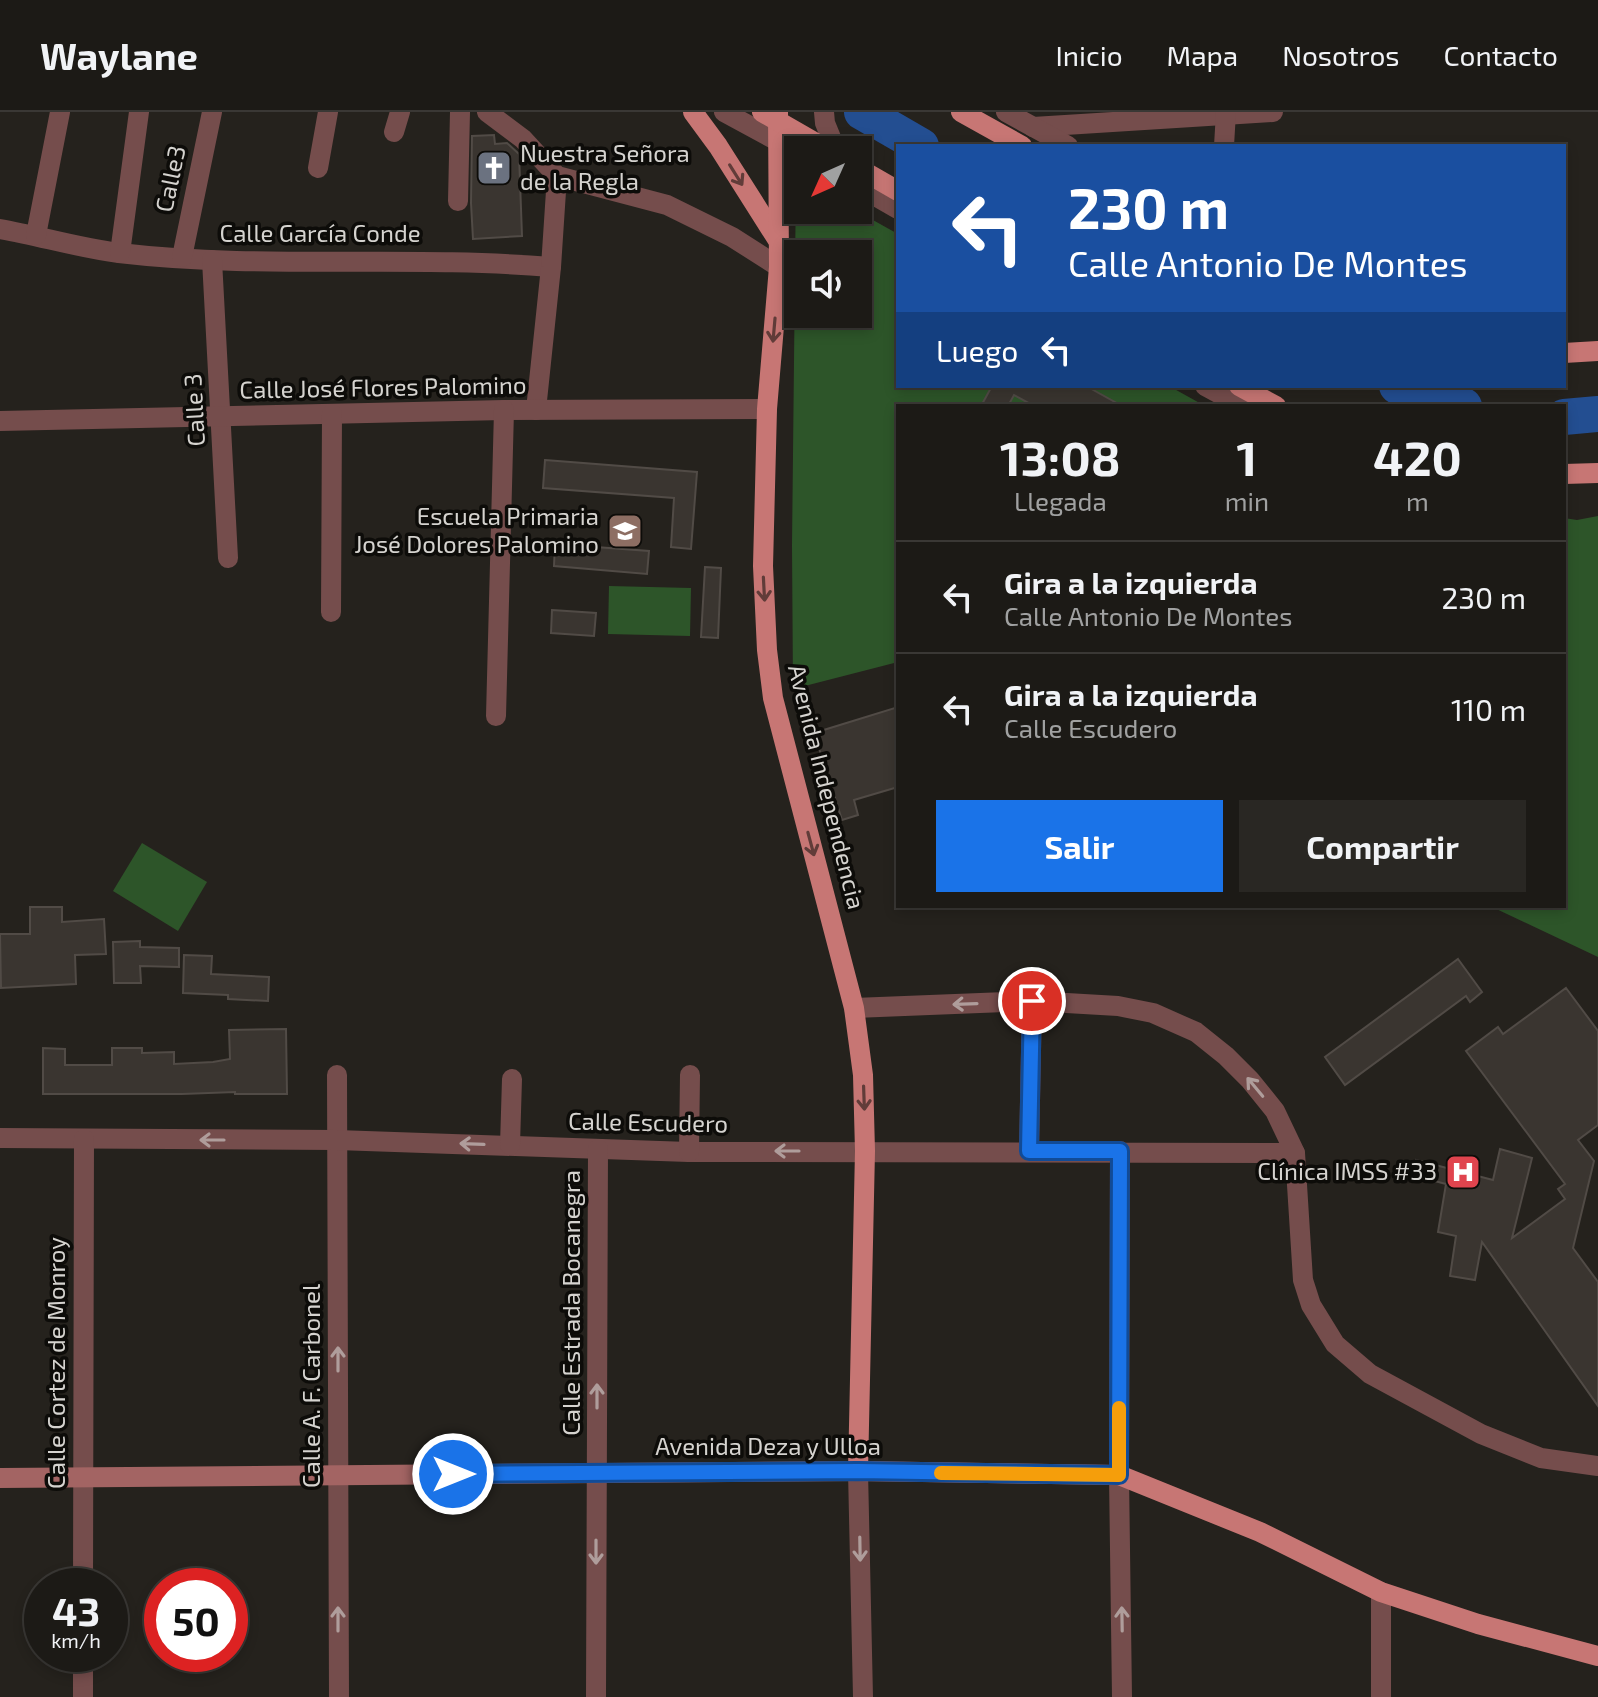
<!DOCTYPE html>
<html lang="es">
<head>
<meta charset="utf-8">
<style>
	:root { --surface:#1c1a16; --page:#292723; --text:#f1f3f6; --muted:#a0a1a1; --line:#3a3835; --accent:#1a73e8 }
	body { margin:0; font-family:"Exo 2",sans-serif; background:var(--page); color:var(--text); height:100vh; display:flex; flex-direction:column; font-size:30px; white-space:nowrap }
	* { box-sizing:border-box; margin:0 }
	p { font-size:26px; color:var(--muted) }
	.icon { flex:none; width:44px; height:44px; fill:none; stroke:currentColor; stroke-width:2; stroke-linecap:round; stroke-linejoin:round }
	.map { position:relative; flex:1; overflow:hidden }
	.sheet { position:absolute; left:896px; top:292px; width:670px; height:504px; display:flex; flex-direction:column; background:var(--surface); border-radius:0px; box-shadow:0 4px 12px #0003,0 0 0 2px var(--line) }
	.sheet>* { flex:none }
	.hud { position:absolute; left:896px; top:32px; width:670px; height:244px; border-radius:0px; box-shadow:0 4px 12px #0003,0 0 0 2px var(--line); background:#1a4fa0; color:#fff; overflow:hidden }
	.needle { width:52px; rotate:225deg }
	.fabs { position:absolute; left:784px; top:24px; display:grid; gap:16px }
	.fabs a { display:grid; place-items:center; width:88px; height:88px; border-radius:0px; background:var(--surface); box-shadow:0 4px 12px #0003,0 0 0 2px var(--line); font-size:40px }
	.speed { position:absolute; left:24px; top:1456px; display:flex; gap:16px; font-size:40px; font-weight:700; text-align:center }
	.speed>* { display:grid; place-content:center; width:104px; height:104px; border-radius:50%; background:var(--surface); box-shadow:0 4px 12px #0003,0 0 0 2px var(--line); line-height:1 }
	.speed small { font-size:20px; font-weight:400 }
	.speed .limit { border:12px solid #d22; background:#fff; color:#111 }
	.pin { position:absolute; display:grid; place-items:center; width:68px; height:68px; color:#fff; margin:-34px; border:4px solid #fff; border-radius:50%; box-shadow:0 2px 8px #0007 }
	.me { position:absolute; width:88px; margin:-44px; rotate:90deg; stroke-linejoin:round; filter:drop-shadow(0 0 6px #0008) }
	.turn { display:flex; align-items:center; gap:28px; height:168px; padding:0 40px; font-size:36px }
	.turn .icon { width:104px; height:104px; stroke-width:2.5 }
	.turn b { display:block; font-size:56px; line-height:68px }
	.then { display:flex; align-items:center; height:76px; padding:0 40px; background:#0003; gap:16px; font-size:30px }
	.eta { display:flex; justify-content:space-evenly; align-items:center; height:136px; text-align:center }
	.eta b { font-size:48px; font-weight:700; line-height:56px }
	.primary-button { display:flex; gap:16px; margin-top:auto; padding:16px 40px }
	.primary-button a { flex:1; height:92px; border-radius:0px; background:var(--accent); color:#fff; font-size:32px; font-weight:700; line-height:92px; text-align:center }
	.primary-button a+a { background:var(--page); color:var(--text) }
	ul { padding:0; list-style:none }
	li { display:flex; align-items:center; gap:24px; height:112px; padding:0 40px; border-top:2px solid var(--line) }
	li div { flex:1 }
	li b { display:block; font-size:30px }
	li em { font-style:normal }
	header { display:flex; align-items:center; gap:48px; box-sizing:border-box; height:112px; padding:0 40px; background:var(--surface); border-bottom:2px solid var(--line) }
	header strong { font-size:38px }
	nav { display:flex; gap:44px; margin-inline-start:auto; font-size:28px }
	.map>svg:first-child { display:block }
	.green { fill:#2d5529; fill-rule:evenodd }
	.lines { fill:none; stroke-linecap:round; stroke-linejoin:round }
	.river { stroke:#234e91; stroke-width:36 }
	.building { fill:#3a3530; stroke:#514b46; stroke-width:2 }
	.minor { stroke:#754d4c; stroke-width:20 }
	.tertiary { stroke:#754d4c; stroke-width:20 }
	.secondary { stroke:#a36463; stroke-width:20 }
	.primary { stroke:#c77674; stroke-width:20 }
	.primary-bridge { stroke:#c77674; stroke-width:20 }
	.oneway { stroke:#613c39 }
	.oneway2 { stroke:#af9d9b }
	.route-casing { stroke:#114b97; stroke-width:20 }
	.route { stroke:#1a73e8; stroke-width:14 }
	.slow { stroke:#f59e0b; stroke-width:14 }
	.labels { text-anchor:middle; stroke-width:7; stroke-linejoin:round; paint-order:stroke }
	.poi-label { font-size:24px; fill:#d5d3cf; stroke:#0d0c09; text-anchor:end }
	.street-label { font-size:24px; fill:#d5d3cf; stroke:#0d0c09 }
</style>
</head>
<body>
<header>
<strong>Waylane</strong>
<nav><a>Inicio</a><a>Mapa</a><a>Nosotros</a><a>Contacto</a></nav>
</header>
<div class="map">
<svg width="1598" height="1585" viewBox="0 0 1598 1585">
	<rect width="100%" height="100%" fill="#25221d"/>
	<g class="green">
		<path d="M 796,65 L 798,98 L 855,98 L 898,122 L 898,274 L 1169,274 L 1205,294 L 898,294 L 898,550 L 793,577 L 792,434 ZM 798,142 L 858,142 L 858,202 L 798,202 Z"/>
		<polygon points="1598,404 1598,845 1490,794 1564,794 1564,406 1577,408"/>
		<polygon points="609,474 691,476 690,524 608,522"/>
		<polygon points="142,731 207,770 178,819 113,779"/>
	</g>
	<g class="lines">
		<g class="river">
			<polyline points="862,0 921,34"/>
			<polyline points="1397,274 1464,294"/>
			<polyline points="1564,305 1598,302"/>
		</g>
	</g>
	<g class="building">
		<polygon points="494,23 495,32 507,31 519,42 522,124 473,127 471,91 472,24"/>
		<polygon points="992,274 1086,274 1122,294 1034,294 1014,283 1008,294 981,294"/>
		<polygon points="545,348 697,360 691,437 671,435 674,386 543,376"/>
		<polygon points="555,432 649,439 647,462 554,454"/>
		<polygon points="705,455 721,456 718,526 701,525"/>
		<polygon points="552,498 596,501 594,524 551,521"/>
		<polygon points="898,595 898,675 854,688 858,703 842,708 814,621"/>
		<polygon points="30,795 62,795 62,810 104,807 106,842 75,843 76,872 1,876 0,822 30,822"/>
		<polygon points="140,829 140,835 179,836 179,855 140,854 141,871 114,871 113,830"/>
		<polygon points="184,843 212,844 211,862 269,865 268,889 228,887 228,883 183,881"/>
		<polygon points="1458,847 1482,880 1470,890 1466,884 1345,973 1325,945"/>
		<polygon points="1566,876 1598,919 1598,1013 1578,1028 1594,1049 1573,1136 1598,1170 1598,1294 1482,1130 1475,1168 1450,1164 1456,1124 1438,1120 1446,1072 1412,1063 1416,1048 1493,1068 1500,1037 1532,1046 1512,1126 1565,1087 1558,1077 1565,1072 1466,939 1498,915 1503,922"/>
		<polygon points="286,917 287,982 235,982 235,980 182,982 43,982 43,936 65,937 65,953 112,953 112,936 142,936 142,941 174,940 174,952 213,950 230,947 229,918"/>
	</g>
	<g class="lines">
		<g class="minor">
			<polyline points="487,0 523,27 557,64 667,93 732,125 779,155"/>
			<polyline points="1033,15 1273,0"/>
			<polyline points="394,20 400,0"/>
			<polyline points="1224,34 1226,0"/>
			<polyline points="318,56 328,0"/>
			<polyline points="458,89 460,0"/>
			<path d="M 0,117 C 40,124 79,136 119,141 C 263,158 408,143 551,155"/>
			<polyline points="36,123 60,0"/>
			<polyline points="120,141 139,0"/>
			<polyline points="182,145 212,0"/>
			<polyline points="212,148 228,446"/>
			<polyline points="536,298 551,155 557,64"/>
			<polyline points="0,309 504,298 767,297"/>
			<polyline points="331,500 332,302"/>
			<polyline points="496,604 504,298"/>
			<polyline points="854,896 1032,889 1118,894 1153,901 1196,920 1226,944 1250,968 1275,999 1295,1041 1303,1168 1311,1193 1335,1232 1370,1262 1481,1322 1541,1346 1598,1354"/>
			<polyline points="337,963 339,1585"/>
			<polyline points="0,1026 337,1028 689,1040 1295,1041"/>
			<polyline points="510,1033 512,967"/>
			<polyline points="1029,1039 1032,889"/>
			<polyline points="1120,1039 1119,1363 1122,1585"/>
			<polyline points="689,1040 690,963"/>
			<polyline points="858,1359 863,1585"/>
			<polyline points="83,1474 84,1027"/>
			<polyline points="1381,1480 1381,1585"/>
			<polyline points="83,1585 83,1542"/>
			<polyline points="596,1585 598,1037"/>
		</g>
		<g class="tertiary">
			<polyline points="724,0 798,40"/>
			<polyline points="824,0 825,11 836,38"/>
			<polyline points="1006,0 1068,34"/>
			<polyline points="858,74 898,97"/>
			<polyline points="1205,274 1242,294"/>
		</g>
		<polyline class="secondary" points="0,1366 858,1359"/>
		<g class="primary">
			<polyline points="693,0 718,34 777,127"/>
			<polyline points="778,0 779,155 767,297 763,454 767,538 773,586 854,896 863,963 865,1039 858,1359 1119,1363 1260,1420 1381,1480 1478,1512 1598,1544"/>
			<polyline points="961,0 1022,34"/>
			<polyline points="858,56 898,79"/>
			<polyline points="1564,241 1598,239"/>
			<polyline points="1239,274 1276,294"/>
			<polyline points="1564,362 1598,361"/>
		</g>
		<polyline class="primary-bridge" points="762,0 828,38"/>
	</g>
	<defs><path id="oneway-shaft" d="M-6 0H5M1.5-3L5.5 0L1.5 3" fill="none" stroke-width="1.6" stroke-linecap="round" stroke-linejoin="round" transform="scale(2)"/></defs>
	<g class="oneway">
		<use href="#oneway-shaft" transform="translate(736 63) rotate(58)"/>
		<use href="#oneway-shaft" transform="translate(774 218) rotate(95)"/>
		<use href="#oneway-shaft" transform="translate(764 477) rotate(87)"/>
		<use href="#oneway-shaft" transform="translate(811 732) rotate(75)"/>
		<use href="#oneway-shaft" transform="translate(864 986) rotate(88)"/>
	</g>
	<g class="oneway2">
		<use href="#oneway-shaft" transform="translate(965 892) rotate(178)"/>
		<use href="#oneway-shaft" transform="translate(1255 975) rotate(-130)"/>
		<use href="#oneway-shaft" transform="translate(212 1028) rotate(-180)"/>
		<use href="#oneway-shaft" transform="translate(472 1032) rotate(-178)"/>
		<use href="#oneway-shaft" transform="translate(787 1039) rotate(180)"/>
		<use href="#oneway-shaft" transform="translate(338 1247) rotate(-90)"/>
		<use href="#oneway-shaft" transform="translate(597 1284) rotate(-90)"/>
		<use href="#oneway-shaft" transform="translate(860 1437) rotate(89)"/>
		<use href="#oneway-shaft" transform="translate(596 1440) rotate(90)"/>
		<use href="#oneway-shaft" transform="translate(338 1507) rotate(-90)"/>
		<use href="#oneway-shaft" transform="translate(1122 1507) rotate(-91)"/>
	</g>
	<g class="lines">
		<defs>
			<polyline id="route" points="453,1362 858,1359 1119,1363 1120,1039 1029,1039 1032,889"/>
		</defs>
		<use href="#route" class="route-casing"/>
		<use href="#route" class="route"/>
		<polyline class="slow" points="941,1361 1119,1363 1119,1296"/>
	</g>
	<defs>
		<symbol id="church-square" viewBox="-11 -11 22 22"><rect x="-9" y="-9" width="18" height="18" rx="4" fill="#6b7280" stroke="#0d0c09"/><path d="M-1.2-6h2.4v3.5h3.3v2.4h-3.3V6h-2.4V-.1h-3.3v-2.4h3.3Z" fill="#fff"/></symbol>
		<symbol id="school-square" viewBox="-11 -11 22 22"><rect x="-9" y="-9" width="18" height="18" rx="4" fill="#8d6e63" stroke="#0d0c09"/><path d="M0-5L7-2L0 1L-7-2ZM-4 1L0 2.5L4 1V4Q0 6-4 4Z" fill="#fff"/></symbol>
		<symbol id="hospital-square" viewBox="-11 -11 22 22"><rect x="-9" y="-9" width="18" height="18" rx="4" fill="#e0444e" stroke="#0d0c09"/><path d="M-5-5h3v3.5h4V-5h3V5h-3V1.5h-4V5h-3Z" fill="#fff"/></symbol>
	</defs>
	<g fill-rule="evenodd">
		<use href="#church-square" x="474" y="36" width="40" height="40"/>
		<use href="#school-square" x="605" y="399" width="40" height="40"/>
		<use href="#hospital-square" x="1443" y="1040" width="40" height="40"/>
	</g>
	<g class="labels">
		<g class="poi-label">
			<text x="520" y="50" text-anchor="start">Nuestra Señora<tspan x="520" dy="28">de la Regla</tspan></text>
			<text x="599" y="413">Escuela Primaria<tspan x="599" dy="28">José Dolores Palomino</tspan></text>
			<text x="1437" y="1068">Clínica IMSS #33</text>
		</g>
		<g class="street-label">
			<text transform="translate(171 67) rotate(-78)" y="8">Calle3</text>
			<text x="320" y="130">Calle García Conde</text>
			<text transform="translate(383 276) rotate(-1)" y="8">Calle José Flores Palomino</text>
			<text transform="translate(195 298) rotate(-93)" y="8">Calle 3</text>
			<text transform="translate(826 675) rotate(76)" y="8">Avenida Independencia</text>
			<text transform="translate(648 1011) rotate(1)" y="8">Calle Escudero</text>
			<text transform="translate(572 1191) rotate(-90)" y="8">Calle Estrada Bocanegra</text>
			<text transform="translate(57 1251) rotate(-90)" y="8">Calle Cortez de Monroy</text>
			<text transform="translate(312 1274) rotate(-90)" y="8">Calle A. F. Carbonel</text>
			<text x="768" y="1343">Avenida Deza y Ulloa</text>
		</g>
	</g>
</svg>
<div class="fabs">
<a><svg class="needle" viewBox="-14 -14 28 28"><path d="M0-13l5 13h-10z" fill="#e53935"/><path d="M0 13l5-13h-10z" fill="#a0a1a1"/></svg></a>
<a><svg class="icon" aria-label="sound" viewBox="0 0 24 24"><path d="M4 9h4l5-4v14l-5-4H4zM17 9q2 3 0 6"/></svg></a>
</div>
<div class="speed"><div>43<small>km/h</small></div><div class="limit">50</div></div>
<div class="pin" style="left:1032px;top:889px;background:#d93025"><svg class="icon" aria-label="arrive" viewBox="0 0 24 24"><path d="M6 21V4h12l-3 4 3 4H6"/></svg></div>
<svg class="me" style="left:453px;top:1362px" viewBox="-20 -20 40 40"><circle r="17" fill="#1a73e8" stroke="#fff" stroke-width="3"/><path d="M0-11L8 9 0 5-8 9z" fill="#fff"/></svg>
<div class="hud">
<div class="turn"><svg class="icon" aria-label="left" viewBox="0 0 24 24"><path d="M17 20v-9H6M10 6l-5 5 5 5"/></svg><div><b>230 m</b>Calle Antonio De Montes</div></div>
<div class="then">Luego<svg class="icon" aria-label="left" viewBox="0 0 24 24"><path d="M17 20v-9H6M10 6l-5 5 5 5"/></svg></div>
</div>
<section class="sheet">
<div class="eta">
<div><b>13:08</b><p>Llegada</p></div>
<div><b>1</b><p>min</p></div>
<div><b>420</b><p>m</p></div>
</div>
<ul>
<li><svg class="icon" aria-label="left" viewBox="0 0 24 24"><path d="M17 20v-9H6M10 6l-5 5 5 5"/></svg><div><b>Gira a la izquierda</b><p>Calle Antonio De Montes</p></div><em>230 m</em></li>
<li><svg class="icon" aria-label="left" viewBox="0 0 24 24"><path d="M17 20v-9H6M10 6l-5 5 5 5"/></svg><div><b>Gira a la izquierda</b><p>Calle Escudero</p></div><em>110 m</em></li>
</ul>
<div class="primary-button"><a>Salir</a><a>Compartir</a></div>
</section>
</div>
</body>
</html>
